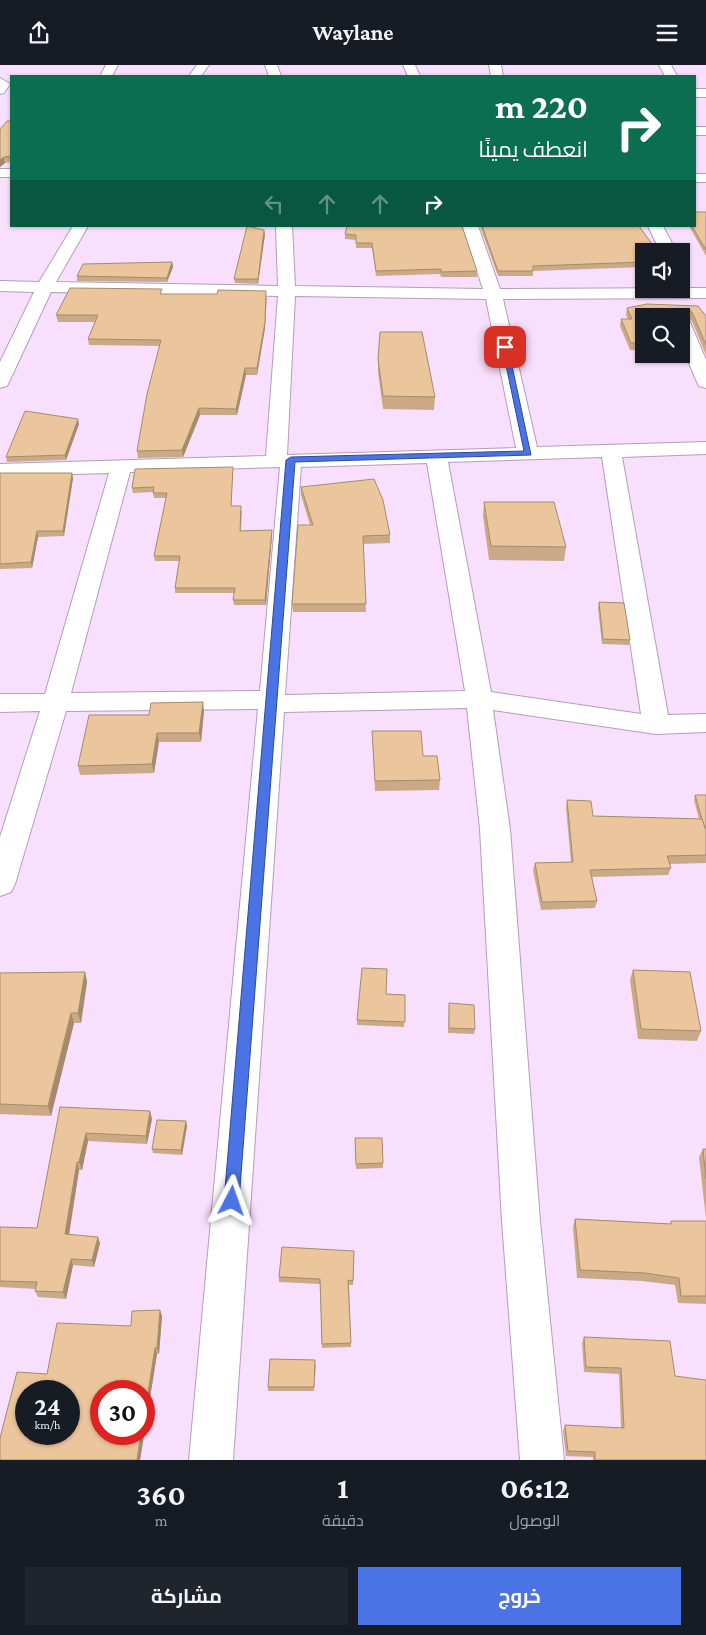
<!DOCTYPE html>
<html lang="ar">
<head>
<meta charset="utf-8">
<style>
	:root { --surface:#171b24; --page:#20242c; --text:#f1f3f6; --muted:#9ea1a6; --accent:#4a73e5 }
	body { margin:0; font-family:"Crimson Pro",Cairo,serif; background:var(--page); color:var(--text); direction:rtl; height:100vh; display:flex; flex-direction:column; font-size:19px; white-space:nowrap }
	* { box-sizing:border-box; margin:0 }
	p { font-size:16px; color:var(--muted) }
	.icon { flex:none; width:28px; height:28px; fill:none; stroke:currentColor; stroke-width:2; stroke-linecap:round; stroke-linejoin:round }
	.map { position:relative; height:1395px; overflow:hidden; direction:ltr }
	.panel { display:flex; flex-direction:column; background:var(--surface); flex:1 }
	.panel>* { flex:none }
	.guide { position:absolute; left:10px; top:10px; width:686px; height:152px; border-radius:0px; box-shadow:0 1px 4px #0004; direction:rtl; background:#0b6e4f; color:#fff; overflow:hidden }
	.controls { position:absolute; left:635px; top:178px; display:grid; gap:10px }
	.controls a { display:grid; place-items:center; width:55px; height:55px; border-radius:0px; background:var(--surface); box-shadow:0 1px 4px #0004; font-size:25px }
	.speed { position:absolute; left:15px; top:1315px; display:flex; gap:10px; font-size:25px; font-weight:700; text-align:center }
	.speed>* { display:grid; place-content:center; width:65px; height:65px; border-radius:50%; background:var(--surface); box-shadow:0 1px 4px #0004; line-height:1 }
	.speed small { font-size:12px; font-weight:400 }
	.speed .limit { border:8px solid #d22; background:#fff; color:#111 }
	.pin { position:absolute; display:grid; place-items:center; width:42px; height:42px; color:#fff; margin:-21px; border-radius:10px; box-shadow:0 2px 8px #0006 }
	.me { position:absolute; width:55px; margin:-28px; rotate:4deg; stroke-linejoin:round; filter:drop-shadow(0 0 4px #0008) }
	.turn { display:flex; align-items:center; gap:18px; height:105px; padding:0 25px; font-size:22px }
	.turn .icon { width:65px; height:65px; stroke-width:2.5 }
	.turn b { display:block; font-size:35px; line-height:42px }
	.lanes { display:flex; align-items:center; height:48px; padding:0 25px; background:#0003; justify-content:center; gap:25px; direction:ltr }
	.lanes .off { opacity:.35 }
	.eta { display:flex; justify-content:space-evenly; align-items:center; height:85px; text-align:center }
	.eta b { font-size:30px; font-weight:700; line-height:35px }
	.action { display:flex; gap:10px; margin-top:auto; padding:10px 25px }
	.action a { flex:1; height:58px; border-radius:0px; background:var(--accent); color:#fff; font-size:20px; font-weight:700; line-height:58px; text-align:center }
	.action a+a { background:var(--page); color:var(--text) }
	header { display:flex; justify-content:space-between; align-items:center; height:65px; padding:0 25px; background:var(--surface); font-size:22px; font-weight:700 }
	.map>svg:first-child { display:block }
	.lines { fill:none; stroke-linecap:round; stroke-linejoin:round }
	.street-casing { stroke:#b59dba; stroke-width:2 }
	.street { fill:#fff; fill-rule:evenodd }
	.wall { fill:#caaa86 }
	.shaded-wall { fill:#a48b6d }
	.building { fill:#ebc69c; stroke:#a48b6d; fill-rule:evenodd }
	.route { fill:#4a73e5; stroke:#304b95 }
</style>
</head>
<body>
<header><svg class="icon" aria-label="menu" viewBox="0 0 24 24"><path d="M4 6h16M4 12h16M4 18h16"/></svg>Waylane<svg class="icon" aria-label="share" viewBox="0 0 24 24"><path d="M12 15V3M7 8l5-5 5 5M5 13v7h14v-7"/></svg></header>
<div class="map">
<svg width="706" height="1395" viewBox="0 0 706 1395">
	<rect width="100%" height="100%" fill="#f8dffd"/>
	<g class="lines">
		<defs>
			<g id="street">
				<polygon points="106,0 118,0 112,11 100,11"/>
				<polygon points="197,0 209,0 201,11 189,11"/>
				<polygon points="265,0 277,0 281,11 269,11"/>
				<polygon points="403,0 415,0 420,11 408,11"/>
				<polygon points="489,0 501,0 503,11 491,11"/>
				<polygon points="659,0 671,0 677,11 665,11"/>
				<polygon points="0,13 10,19 4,28 0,29"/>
				<rect x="695" y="24" width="11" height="8"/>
				<rect x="695" y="62" width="11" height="8"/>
				<rect x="0" y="104" width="11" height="8"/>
				<rect x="695" y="109" width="11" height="8"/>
				<path d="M 73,161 L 88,161 L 56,217 L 278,221 L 276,161 L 292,161 L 295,221 L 483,224 L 462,161 L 478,161 L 500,224 L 706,223 L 706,233 L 503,234 L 537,382 L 706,377 L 706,389 L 622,392 L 668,650 L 706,649 L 706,667 L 656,669 L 493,645 L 510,764 L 540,1156 L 564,1395 L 520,1395 L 502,1156 L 480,764 L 467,643 L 284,647 L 233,1395 L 189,1395 L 258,644 L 66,646 L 15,819 L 11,827 L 0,831 L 0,772 L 40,646 L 0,647 L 0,629 L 45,629 L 109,408 L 0,411 L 0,399 L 266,391 L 278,231 L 51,227 L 9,317 L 7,321 L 0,323 L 0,297 L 34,227 L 0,226 L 0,216 L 39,217 ZM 295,231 L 486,234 L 516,383 L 287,390 ZM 602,392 L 641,649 L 491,627 L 448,397 ZM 427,398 L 465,626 L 285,630 L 301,402 ZM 280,402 L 260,626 L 71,628 L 130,407 Z"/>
				<polygon points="648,161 663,161 676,186 660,186"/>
				<polygon points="681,252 687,253 690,257 706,295 706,323 699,321 697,317 681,279"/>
			</g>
		</defs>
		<use href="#street" class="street-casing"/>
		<use href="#street" class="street"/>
	</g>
	<g class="wall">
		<polygon points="11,56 11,97 5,98 0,102"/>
		<polygon points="706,147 706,191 689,161 695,161"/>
		<polygon points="347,161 477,206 477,212 441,212 440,209 376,211 372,183 356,183 356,175 345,174 345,169"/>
		<polygon points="480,161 639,161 644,186 644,202 533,206 533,211 498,211"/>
		<polygon points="265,169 258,219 235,218 234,214"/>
		<polygon points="172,197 173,202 167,217 77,216 77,211"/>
		<polygon points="162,229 267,233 265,263 257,310 246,310 237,350 200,350 183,392 138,393 137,386 160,281 89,280 88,274 95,257 58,257 56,250"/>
		<polygon points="698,241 706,251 706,290 692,256 687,251 644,251 644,285 630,285 620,261 621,254 628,254 626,250 627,243"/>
		<polygon points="378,294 435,332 434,345 383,344 378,307"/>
		<polygon points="79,359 66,395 7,397 6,392"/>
		<polygon points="233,407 231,441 242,446 241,466 272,465 272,470 266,540 234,540 233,535 234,528 175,528 175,523 179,496 155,496 154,491 166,433 154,433 153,427 133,428 132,423"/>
		<polygon points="0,408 72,408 73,413 64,471 38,472 32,503 0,504"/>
		<polygon points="301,422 390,470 390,478 363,479 366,547 293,547 292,539 310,460 301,430"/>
		<polygon points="484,437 566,482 564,496 489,495 483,451"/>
		<polygon points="599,537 630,575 629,580 602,579 598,543"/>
		<polygon points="204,646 201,677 159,677 154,708 80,710 78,701 149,650"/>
		<polygon points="372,666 423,691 440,715 439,725 375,726"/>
		<polygon points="695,730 706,730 706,798 669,799 671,803 668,810 592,812 597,836 595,843 541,845 533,805 535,798 571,797 566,743 567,735 593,751 699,754 694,735"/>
		<polygon points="633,905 701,966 697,976 638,974 630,915"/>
		<polygon points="85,907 87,917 81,958 74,958 51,1051 0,1049 0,908"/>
		<polygon points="386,929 405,930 404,962 357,960 357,955"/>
		<polygon points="449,938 475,964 474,969 448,968"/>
		<polygon points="60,1042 152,1054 147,1079 88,1076 82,1105 79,1105 69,1169 100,1178 94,1202 73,1200 66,1234 38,1232 35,1226 35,1224 0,1222 0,1162 37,1163"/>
		<polygon points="186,1056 187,1061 182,1090 153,1088 152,1084"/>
		<polygon points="355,1073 383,1098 383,1103 356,1104"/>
		<polygon points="703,1084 706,1084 706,1154 699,1092"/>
		<polygon points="575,1154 670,1159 671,1156 706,1156 706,1239 678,1238 675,1220 642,1216 577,1213 573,1162"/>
		<polygon points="354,1186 353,1220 349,1220 351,1282 322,1283 320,1219 279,1217 279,1212"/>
		<polygon points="162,1251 159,1289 157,1289 140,1395 0,1395 47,1309 131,1261"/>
		<polygon points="584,1272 675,1311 706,1395 593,1395 593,1392 566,1391 563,1366 565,1360 621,1363 619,1309 584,1307 582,1278"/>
		<polygon points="316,1299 314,1326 268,1326 268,1322"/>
	</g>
	<g class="shaded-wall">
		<polygon points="4,92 5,98 0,102 0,95"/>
		<polygon points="264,165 265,169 258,219 258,214"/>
		<polygon points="172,197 173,202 167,217 167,213"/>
		<polygon points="266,226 265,263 257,310 257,303"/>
		<polygon points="689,244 687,251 681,252 680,245"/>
		<polygon points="245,303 246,310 237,350 236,344"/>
		<polygon points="199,343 200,350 183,392 182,385"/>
		<polygon points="78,354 79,359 66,395 65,390"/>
		<polygon points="72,408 73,413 64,471 63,466"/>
		<polygon points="272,465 272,470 266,540 265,535"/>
		<polygon points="37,466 38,472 32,503 31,497"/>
		<polygon points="203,637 204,646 201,677 199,668"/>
		<polygon points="157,668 159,677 154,708 152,699"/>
		<polygon points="85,907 87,917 81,958 78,948"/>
		<polygon points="71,948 74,958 51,1051 48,1041"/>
		<polygon points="150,1046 152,1054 147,1079 146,1071"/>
		<polygon points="186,1056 187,1061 182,1090 181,1085"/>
		<polygon points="86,1068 88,1076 82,1105 79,1097"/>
		<polygon points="77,1097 79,1105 68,1176 65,1169"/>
		<polygon points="98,1172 100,1178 94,1202 92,1195"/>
		<polygon points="71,1194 73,1200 66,1234 63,1227"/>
		<polygon points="160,1245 162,1251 159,1289 157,1283"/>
		<polygon points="155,1283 157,1289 140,1395 137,1395 141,1369 144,1369 144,1353"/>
	</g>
	<g class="building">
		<polygon points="7,56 11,56 11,91 4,92 0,95 0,64"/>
		<polygon points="695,147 706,147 706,185 692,161 695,161"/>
		<polygon points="247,161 264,165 258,214 234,214"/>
		<polygon points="347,161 462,161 477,206 441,207 441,204 376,206 372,178 356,178 356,170 345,169"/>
		<polygon points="482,161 639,161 657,186 644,186 644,197 533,201 533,206 498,206"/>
		<polygon points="172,197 167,213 77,211 83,199"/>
		<polygon points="70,223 162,224 160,229 217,229 218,225 266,226 265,257 257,303 245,303 236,344 199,343 182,385 137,386 147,329 161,275 88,274 98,250 56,250"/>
		<polygon points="647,239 698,241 706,251 706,280 693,249 689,244 680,245 681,251 644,251 644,278 631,278 621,254 632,254 627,243"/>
		<polygon points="681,257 683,277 681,277"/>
		<polygon points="380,267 422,267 435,332 383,331 378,294"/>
		<polygon points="25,346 78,354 65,390 6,392"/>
		<polygon points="233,402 231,441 241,441 240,466 272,465 265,535 233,535 235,523 175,523 180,491 154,491 167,428 153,428 154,422 132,423 135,404"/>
		<polygon points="0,408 72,408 63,466 37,466 31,497 0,499"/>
		<polygon points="374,414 383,435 390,470 363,471 366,539 292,539 298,460 313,460 301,422"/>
		<polygon points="484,437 554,437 566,482 491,481"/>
		<polygon points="599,537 624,538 630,575 603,574"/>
		<polygon points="203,637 199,668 157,668 152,699 78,701 89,650 149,650 151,638"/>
		<polygon points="372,666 421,666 423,691 437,691 440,715 375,716"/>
		<polygon points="695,730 706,730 706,766 702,754"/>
		<polygon points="567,735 591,736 593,751 702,754 706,766 706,790 667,791 671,803 590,805 597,836 542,837 535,798 573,797"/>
		<polygon points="362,903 387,904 386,929 405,930 405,957 357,955"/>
		<polygon points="633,905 690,907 701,966 641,964"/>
		<polygon points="85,907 78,948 71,948 48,1041 0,1039 0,908"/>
		<polygon points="449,938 474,940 475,964 449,963"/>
		<polygon points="60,1042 150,1046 146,1071 86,1068 79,1097 77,1097 65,1169 98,1172 92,1195 71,1194 63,1227 35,1226 37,1217 0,1216 0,1162 37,1163"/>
		<polygon points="157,1055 186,1056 181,1085 152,1084"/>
		<polygon points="355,1073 382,1073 383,1098 356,1099"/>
		<polygon points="703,1084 706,1084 706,1114"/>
		<polygon points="575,1154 671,1159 671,1156 706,1156 706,1231 681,1231 679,1213 645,1208 580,1205"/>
		<polygon points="282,1182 354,1186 353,1216 348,1215 351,1278 322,1279 320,1214 279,1212"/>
		<path d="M 160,1245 L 157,1283 L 155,1283 L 144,1353 L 144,1326 L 101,1326 L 101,1369 L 141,1369 L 137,1395 L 0,1395 L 0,1373 L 17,1307 L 47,1309 L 57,1258 L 131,1261 L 132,1246 ZM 26,1326 L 69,1326 L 69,1369 L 26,1369 Z"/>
		<polygon points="584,1272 670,1276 675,1311 706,1315 706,1395 595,1395 595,1387 568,1386 565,1360 624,1363 621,1303 586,1302"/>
		<polygon points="270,1294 315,1295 314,1322 268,1322"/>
	</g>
	<polygon class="route" points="502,281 508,282 531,390 295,397 239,1136 237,1142 232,1144 226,1142 224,1136 286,395 291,392 524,386"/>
</svg>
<div class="controls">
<a><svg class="icon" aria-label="sound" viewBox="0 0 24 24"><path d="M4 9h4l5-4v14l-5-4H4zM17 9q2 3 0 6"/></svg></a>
<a><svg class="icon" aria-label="search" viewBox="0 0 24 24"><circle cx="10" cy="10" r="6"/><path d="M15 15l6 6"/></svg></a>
</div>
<div class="speed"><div>24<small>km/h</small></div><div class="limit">30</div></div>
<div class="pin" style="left:505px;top:282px;background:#d93025"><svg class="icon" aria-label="arrive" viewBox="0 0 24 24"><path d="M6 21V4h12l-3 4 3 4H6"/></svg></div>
<svg class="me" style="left:232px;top:1136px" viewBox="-20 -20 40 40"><path d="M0-17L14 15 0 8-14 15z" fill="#4a73e5" stroke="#fff" stroke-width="4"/></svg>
<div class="guide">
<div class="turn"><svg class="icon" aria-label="right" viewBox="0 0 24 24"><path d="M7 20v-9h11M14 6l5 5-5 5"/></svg><div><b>220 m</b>انعطف يمينًا</div></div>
<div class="lanes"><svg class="icon off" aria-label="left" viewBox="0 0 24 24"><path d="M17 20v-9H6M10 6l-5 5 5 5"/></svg><svg class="icon off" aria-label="ahead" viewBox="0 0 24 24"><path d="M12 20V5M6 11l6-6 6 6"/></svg><svg class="icon off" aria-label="ahead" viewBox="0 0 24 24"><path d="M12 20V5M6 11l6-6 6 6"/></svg><svg class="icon" aria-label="right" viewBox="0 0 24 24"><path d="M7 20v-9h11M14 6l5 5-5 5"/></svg></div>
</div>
</div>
<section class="panel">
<div class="eta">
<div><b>06:12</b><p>الوصول</p></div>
<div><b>1</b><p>دقيقة</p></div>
<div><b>360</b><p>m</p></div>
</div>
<div class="action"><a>خروج</a><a>مشاركة</a></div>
</section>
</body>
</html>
